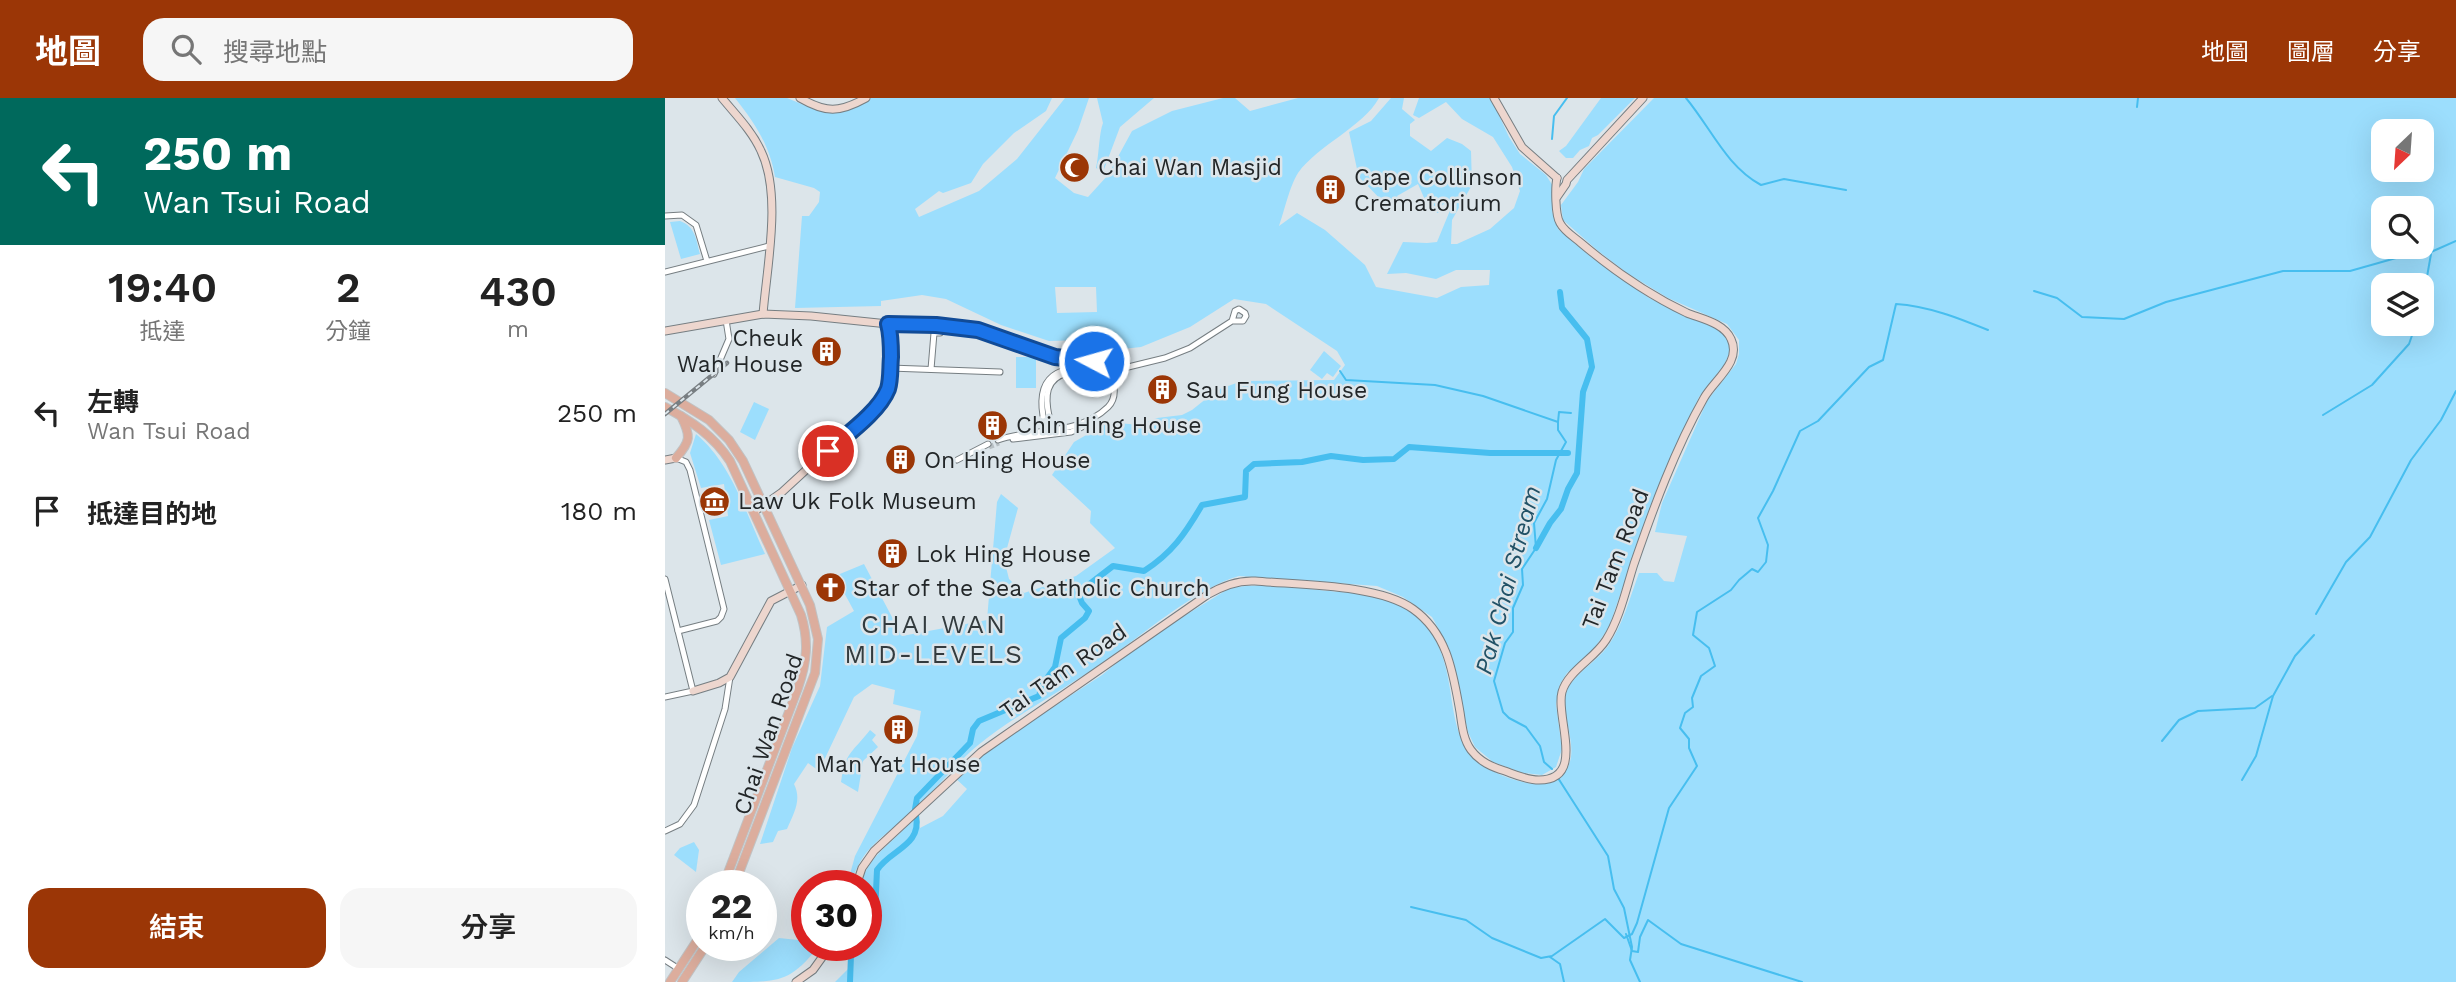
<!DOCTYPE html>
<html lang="zh-TW">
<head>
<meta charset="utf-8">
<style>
	:root { --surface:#fff; --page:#f6f6f6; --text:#222; --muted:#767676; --accent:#9b3606 }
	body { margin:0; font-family:"Work Sans","Noto Sans TC",sans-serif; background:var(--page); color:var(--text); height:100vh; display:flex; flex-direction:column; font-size:26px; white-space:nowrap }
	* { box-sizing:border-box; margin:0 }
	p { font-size:23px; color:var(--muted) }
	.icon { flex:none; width:38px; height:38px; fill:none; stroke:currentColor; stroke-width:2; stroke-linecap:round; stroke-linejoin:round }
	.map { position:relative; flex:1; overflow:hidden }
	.drawer { display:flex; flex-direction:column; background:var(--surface); width:665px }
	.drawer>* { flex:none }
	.top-card { background:#00695c; color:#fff; overflow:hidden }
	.needle { width:46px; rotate:205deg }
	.controls { position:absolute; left:1706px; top:21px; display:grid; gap:14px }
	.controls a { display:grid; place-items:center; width:63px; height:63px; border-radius:14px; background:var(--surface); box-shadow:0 7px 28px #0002; font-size:35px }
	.speed { position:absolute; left:21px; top:772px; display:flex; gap:14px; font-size:35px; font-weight:700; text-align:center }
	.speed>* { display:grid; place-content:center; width:91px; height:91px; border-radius:50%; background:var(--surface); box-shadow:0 7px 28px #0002; line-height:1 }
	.speed small { font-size:18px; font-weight:400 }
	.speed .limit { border:10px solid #d22; background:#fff; color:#111 }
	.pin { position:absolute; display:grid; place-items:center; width:60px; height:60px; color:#fff; margin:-30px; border:4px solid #fff; border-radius:50%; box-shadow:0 2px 7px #0007 }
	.me { position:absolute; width:77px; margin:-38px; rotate:276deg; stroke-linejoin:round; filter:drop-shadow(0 0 5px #0008) }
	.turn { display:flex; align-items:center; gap:24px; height:147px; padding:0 28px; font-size:32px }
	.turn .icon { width:91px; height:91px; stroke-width:2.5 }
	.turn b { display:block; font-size:49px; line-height:60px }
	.eta { display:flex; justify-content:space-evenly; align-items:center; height:119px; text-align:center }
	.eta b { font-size:42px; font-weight:600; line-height:49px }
	.cta { display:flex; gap:14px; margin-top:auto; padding:14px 28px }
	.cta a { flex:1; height:80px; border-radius:21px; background:var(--accent); color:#fff; font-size:28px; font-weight:600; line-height:80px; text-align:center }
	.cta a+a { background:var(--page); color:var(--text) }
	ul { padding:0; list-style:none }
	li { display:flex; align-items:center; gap:21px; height:98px; padding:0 28px }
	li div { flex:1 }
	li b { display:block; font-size:26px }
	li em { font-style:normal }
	header { display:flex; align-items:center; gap:42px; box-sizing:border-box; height:98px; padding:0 35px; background:var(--accent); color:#fff }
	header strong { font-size:33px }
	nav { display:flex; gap:38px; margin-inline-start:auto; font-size:24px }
	.search { width:490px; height:63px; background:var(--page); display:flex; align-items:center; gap:18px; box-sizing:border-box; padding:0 24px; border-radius:21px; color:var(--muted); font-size:26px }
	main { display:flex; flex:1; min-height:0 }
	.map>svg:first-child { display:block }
	.green { fill:#9cdefd; fill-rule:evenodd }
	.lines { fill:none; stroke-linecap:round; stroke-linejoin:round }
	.stream { stroke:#47beef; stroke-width:2 }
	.canal { stroke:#47beef; stroke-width:6 }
	.street-tunnel { stroke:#b7bfc3; stroke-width:5; stroke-dasharray:5 2.5; stroke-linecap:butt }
	.street-casing { stroke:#767e82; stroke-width:7 }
	.secondary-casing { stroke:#767e82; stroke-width:9 }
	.primary-casing { stroke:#c1c2c3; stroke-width:10 }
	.street { stroke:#fff; stroke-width:5 }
	.secondary { stroke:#edd6ce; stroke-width:7 }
	.primary { stroke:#dcad9d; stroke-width:8 }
	.rail-casing { stroke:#787e82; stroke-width:4.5 }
	.rail { stroke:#dce5ea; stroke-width:2; stroke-dasharray:5; stroke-linecap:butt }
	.street-bridge-casing { stroke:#767e82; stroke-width:7; stroke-linecap:butt }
	.street-bridge { stroke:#fff; stroke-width:5 }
	.route-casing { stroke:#114b97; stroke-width:18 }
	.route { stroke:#1a73e8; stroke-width:12 }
	.labels { text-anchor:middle; stroke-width:5; stroke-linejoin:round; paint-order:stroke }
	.poi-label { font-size:23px; fill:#222628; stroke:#dce5ea; text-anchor:start }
	.street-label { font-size:23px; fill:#222628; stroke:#dce5ea }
	.water-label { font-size:24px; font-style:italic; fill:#215166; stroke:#dce5ea }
	.quarter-label { font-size:26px; letter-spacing:2px; fill:#333b3e; stroke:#dce5ea }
</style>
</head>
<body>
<header>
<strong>地圖</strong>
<div class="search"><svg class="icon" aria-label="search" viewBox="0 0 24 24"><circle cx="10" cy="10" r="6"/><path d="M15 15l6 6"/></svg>搜尋地點</div>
<nav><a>地圖</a><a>圖層</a><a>分享</a></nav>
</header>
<main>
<section class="drawer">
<div class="top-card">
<div class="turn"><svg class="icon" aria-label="left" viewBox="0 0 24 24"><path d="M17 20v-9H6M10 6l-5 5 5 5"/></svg><div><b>250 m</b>Wan Tsui Road</div></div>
</div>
<div class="eta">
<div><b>19:40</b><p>抵達</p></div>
<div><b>2</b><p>分鐘</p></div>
<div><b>430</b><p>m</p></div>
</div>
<ul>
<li><svg class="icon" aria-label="left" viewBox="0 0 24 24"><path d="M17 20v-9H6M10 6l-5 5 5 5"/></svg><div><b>左轉</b><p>Wan Tsui Road</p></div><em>250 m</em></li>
<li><svg class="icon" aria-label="arrive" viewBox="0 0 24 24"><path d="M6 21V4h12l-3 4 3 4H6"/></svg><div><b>抵達目的地</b></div><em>180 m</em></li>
</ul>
<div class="cta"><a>結束</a><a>分享</a></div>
</section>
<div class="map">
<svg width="1791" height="884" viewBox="0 0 1791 884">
	<rect width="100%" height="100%" fill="#dce5ea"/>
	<g class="green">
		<path d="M 70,0 L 122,0 L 151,12 L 178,14 L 206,0 L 387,0 L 381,13 L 349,35 L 318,66 L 306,85 L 278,95 L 274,93 L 250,111 L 254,119 L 314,93 L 352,61 L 400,0 L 424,0 L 413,32 L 390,80 L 409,95 L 423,99 L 443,77 L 467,33 L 507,13 L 558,0 L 570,0 L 585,13 L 633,0 L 714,0 C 698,29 653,47 633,75 C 625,87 619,114 614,128 L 632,115 L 660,132 L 700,167 L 711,189 L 772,200 L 796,189 L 824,187 L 825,172 L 791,172 L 771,181 L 741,175 L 722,176 L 738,144 L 762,145 L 772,144 L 786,110 L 778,106 L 773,115 L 764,111 L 753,86 L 732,98 L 735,104 L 725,111 L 691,76 L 692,71 L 684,34 L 706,23 L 726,0 L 739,0 L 737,11 L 750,22 L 745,26 L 745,38 L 766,53 L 782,40 L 797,46 L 806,53 L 807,87 L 787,122 L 786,146 L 792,146 L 825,131 L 849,110 L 855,93 L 847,69 L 828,39 L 797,21 L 781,4 L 754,20 L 748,17 L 754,0 L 826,0 L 844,39 L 855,56 L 881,77 L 891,93 L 887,113 L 893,131 L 926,159 L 984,200 L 1056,233 L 1065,245 L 1065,254 L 1059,267 L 1034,299 L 988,401 L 944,529 L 924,558 L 902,575 L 895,586 L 891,606 L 897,651 L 891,669 L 877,677 L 858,675 L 828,664 L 810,649 L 803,634 L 784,550 L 767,519 L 738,499 L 712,488 L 574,478 C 533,489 476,538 440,563 C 399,592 350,617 312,648 C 287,669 269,695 245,716 C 214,743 199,747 185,787 L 182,787 L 190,758 L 252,638 L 256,613 L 228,606 L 230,592 L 207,586 L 189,599 L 154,673 L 143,665 L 129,686 C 137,702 129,715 122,731 L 113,733 L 108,744 L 95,746 L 127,650 L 155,588 L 162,529 L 189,513 L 170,478 L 199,466 L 237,538 L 322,522 L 332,404 L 336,396 L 353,410 L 339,461 L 344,481 L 359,495 L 411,478 L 450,450 L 425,425 L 426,413 L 387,377 L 409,344 L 444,324 L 474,327 L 492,320 L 517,317 L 527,312 L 552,292 L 577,283 L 669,282 L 680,267 L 672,253 L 601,206 L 569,201 L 525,229 L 476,249 L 448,252 L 421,242 L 384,243 L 336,227 L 281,201 L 257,197 L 216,203 L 216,208 L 130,210 L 137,118 L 144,118 L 154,104 L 155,94 L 149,90 L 110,79 C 105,48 90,25 70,0 ZM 390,189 L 431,189 L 432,214 L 392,215 Z"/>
		<path d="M 432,0 L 489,0 L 455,29 L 438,74 L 431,70 C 434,57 434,35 438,25 Z"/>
		<polygon points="936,0 970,0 933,37 927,40 924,48 915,52 908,60 901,60 894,53 901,48"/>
		<path d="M 989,0 L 1791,0 L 1791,884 L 170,884 L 186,868 L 184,847 L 201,847 L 201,788 L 195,787 C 207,751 230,746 251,717 L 255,730 L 278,718 L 302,691 L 289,679 L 321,653 L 437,577 L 477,544 L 563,491 C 593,483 642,491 674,494 C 686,495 700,494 711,498 C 727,502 751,514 761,527 C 808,589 758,662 862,685 C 876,688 890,686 900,674 C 918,649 891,616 903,590 C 911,575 932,563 943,548 C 958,527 965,499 974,475 L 992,475 L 999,483 L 1009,484 L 1022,438 L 990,434 L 997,405 L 1042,303 L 1071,266 L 1074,256 L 1074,242 L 1062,226 L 1003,200 L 962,175 L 932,152 L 898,122 L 896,107 L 913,84 L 919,71 ZM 1718,33 L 1757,33 L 1757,72 L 1718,72 ZM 1718,110 L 1757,110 L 1757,149 L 1718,149 ZM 1718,187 L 1757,187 L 1757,226 L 1718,226 Z"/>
		<path d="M 15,123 C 31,129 31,142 35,156 L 16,161 L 5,124 Z"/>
		<polygon points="659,253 676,268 668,279 662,275 657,281 645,272"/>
		<rect x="351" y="259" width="20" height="31"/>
		<polygon points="89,304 104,311 90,342 75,334"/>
		<path d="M 31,336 C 67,366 81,416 100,456 L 56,467 L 44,422 L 63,418 L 59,386 L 36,390 L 25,355 Z"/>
		<path d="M 205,632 L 211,637 L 207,642 L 213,649 L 198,663 L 193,694 L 176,684 C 180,654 188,654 205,632 Z"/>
		<polygon points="29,744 34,752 31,774 9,757 15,750"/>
		<path d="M 142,827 L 142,847 L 155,847 C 125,884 116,884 67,884 L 74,874 L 114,840 L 133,842 Z"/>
	</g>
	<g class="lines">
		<g class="stream">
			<path d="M 1021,0 C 1046,30 1061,68 1096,87 L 1119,81 L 1181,92"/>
			<polyline points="1472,9 1473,0"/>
			<polyline points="887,41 889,18 902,0"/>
			<polyline points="1369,193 1392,200 1417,219 1459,221 1501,204 1618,173 1685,173 1731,160 1766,154 1791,143"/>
			<polyline points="1757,207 1766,156"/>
			<polyline points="675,273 681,282 770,287 818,298 893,324 894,314 906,315"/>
			<polyline points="1658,317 1707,287 1744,246 1751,226"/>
			<polyline points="1651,516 1681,464 1705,439 1746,362 1776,322 1791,293"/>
			<polyline points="1497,643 1514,622 1533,613 1590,610 1607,598"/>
			<polyline points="887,671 879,664 875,648 861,629 844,620 838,614 829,583 840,545 848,534 848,510 858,487 857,471 871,450 869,425 882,401 891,362 901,344 893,332 893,324"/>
			<polyline points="893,680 943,758 949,791 959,810 967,849 965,862 975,884"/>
			<polyline points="1577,682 1591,658 1608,598 1630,558 1649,537"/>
			<path d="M 746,809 L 801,822 L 827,840 L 876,860 L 887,858 L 940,821 L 959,840 L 967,836 L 972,825 L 1004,710 L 1032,668 L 1024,650 L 1024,641 L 1015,630 L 1020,615 L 1028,609 L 1027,600 L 1036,578 L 1050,568 L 1044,550 L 1028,537 L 1032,514 L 1066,492 L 1074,482 L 1087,471 L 1093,474 L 1101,464 L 1103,447 L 1093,420 L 1108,393 L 1135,333 L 1153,323 L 1204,269 L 1218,262 L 1231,206 C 1263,208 1293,220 1323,232"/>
			<polyline points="961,836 967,853 973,854 975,839 983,822 1016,846 1137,884"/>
			<polyline points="885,859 895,866 899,884"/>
		</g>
		<g class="canal">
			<polyline points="871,450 885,425 896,411 903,391 912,375 918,294 927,269 922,241 897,210 895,194"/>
			<path d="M 250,711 L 252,700 L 305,645 L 308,631 L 314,623 L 374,598 L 377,587 L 390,569 L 396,540 L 420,520 L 424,513 L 417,505 L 413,495 L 448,468 L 479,473 C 507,455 520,436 537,407 L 580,399 L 581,373 L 589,366 L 637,364 L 666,358 L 698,362 L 729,361 L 744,349 L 825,355 L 903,355"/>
			<path d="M 201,828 L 210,816 L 212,772 C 226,751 257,748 251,717"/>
			<polyline points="185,884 186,857 190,847"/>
		</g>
		<polyline class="street-tunnel" points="324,349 334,345"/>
		<defs>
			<g id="street">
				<polyline points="0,118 17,117 31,127 42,163"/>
				<polyline points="0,174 104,148"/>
				<path d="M 223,226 C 253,226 285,225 314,232 C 339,238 363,252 389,259 C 414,265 443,254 449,289 C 450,297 448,304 443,309 C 413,338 370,329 333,342"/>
				<polyline points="225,270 335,274"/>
				<polyline points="266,271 269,235 275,235"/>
				<polyline points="455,271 500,260 525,250 567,223 570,213 574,211 580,215 581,218 578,223 567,223"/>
				<polyline points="49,276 64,241 61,222"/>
				<polyline points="348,341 406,334 417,329"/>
				<polyline points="11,360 21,364 25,372 59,511 56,519 52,523 13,533"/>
				<polyline points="292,362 323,346"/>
				<polyline points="0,481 28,593 0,599"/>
				<polyline points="0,733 15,726 29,707 60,611 65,579"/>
				<polyline points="0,862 14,871"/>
			</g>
			<g id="secondary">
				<path d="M 57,0 C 71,17 87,33 96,53 C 117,97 102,167 98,216"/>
				<path d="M 135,0 C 161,15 174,15 201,0"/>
				<polyline points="829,0 857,49 892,80"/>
				<polyline points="892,99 901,86 902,82 978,0"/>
				<path d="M 0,233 L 98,216 L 146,218 L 223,226 C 229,249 229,283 216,303 L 116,395 L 90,413"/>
				<polyline points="0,362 11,360"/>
				<polyline points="28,593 54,585 65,579 106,503 137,487"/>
				<path d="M 191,788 L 197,770 L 209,753 L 316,654 L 542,497 C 557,488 572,482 590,483 C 634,487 713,486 748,511 C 783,536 788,575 795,614 C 797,627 798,641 806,652 C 815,664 827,669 840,673 C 851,677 862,682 874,682 C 922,682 890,619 897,594 C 903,573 929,561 941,542 C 955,520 961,491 969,466 C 988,411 1010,351 1039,300 C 1049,282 1077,264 1066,241 C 1059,225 1037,221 1022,215 C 984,197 948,172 916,145 C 909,139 899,133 895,125 C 890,117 890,88 892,80"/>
				<polyline points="131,884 148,872 166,847"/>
			</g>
			<g id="primary">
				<polyline points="0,295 44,322 64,342 78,363 145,507 153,541 150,575 69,788"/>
				<path d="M 0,309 C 26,323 48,337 65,363 L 136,517 C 144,543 142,564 133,590 L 58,788"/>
				<path d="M 11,360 C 26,343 26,338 16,318"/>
				<polyline points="5,884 37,835"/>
				<polyline points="17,884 41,847"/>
			</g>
		</defs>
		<use href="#street" class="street-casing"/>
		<use href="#secondary" class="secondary-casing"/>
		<use href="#primary" class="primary-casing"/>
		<use href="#street" class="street"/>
		<use href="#secondary" class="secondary"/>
		<use href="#primary" class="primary"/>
		<defs>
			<polyline id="rail" points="0,316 62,265"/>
		</defs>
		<use href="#rail" class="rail-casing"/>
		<use href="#rail" class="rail"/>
		<defs>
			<g id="street-bridge">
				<path d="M 378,318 C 369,262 414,270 454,268"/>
				<path d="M 384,318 C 380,299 380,280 403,275"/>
			</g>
		</defs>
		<use href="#street-bridge" class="street-bridge-casing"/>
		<use href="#street-bridge" class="street-bridge"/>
	</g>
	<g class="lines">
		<defs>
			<path id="route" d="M 163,353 C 181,337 214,314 223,291 C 226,281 225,269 226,259 C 226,247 226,237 223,226 L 271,227 L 313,232 L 390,259 L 429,263"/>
		</defs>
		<use href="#route" class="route-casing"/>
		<use href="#route" class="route"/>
	</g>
	<defs>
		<symbol id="mosque-disc" viewBox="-11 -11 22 22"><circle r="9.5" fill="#9b3606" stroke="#dce5ea"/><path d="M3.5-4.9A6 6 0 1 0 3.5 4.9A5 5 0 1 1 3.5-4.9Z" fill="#fff"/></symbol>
		<symbol id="building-disc" viewBox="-11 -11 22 22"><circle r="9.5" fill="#9b3606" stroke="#dce5ea"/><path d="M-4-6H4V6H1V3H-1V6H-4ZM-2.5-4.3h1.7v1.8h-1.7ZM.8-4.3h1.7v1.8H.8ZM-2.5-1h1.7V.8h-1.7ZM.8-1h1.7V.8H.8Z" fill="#fff"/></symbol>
		<symbol id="museum-disc" viewBox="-11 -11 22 22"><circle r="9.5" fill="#9b3606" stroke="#dce5ea"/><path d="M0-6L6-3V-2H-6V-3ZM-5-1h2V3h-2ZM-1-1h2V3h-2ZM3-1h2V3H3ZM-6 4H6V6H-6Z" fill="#fff"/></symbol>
		<symbol id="church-disc" viewBox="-11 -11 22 22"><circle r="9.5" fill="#9b3606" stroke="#dce5ea"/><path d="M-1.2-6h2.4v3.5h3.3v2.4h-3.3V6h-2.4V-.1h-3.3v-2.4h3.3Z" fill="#fff"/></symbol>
	</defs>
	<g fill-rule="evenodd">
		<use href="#mosque-disc" x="392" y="52" width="35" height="35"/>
		<use href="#building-disc" x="648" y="74" width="35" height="35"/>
		<use href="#building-disc" x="144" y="236" width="35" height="35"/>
		<use href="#building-disc" x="480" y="274" width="35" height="35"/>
		<use href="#building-disc" x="310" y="310" width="35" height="35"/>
		<use href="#building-disc" x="218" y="344" width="35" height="35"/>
		<use href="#museum-disc" x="32" y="386" width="35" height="35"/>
		<use href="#building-disc" x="210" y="438" width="35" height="35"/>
		<use href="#church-disc" x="148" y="472" width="35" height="35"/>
		<use href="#building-disc" x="216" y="614" width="35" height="35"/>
	</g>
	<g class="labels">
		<g class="poi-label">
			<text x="433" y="77">Chai Wan Masjid</text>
			<text x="689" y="87">Cape Collinson<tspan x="689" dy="26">Crematorium</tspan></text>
			<text x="138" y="248" text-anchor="end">Cheuk<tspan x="138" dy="26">Wah House</tspan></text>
			<text x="521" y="300">Sau Fung House</text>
			<text x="351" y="335">Chin Hing House</text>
			<text x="259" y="370">On Hing House</text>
			<text x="73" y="411">Law Uk Folk Museum</text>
			<text x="251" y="464">Lok Hing House</text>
			<text x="188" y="498">Star of the Sea Catholic Church</text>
			<text x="233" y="674" text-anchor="middle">Man Yat House</text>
		</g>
		<g class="street-label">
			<text transform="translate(950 461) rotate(-69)" y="8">Tai Tam Road</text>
			<text transform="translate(398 573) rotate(-35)" y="8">Tai Tam Road</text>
			<text transform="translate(103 636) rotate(-71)" y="8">Chai Wan Road</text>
		</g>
		<g class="water-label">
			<text transform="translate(843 482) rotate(-75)" y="8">Pak Chai Stream</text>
		</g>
		<g class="quarter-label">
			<text x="269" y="535">CHAI WAN<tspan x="269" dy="30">MID-LEVELS</tspan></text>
		</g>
	</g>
</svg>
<div class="controls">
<a><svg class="needle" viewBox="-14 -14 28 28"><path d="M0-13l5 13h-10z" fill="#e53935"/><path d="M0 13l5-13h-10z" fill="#767676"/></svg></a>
<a><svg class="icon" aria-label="search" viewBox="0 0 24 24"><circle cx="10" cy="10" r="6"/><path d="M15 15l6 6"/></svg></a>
<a><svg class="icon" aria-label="layers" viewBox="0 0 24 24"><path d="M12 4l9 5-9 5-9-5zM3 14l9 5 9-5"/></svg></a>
</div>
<div class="speed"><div>22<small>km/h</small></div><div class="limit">30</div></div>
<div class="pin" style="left:163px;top:353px;background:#d93025"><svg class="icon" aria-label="arrive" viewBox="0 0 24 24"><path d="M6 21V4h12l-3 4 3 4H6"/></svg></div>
<svg class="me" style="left:429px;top:263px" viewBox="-20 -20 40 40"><circle r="17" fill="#1a73e8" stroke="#fff" stroke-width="3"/><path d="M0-11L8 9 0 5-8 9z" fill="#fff"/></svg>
</div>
</main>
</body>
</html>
